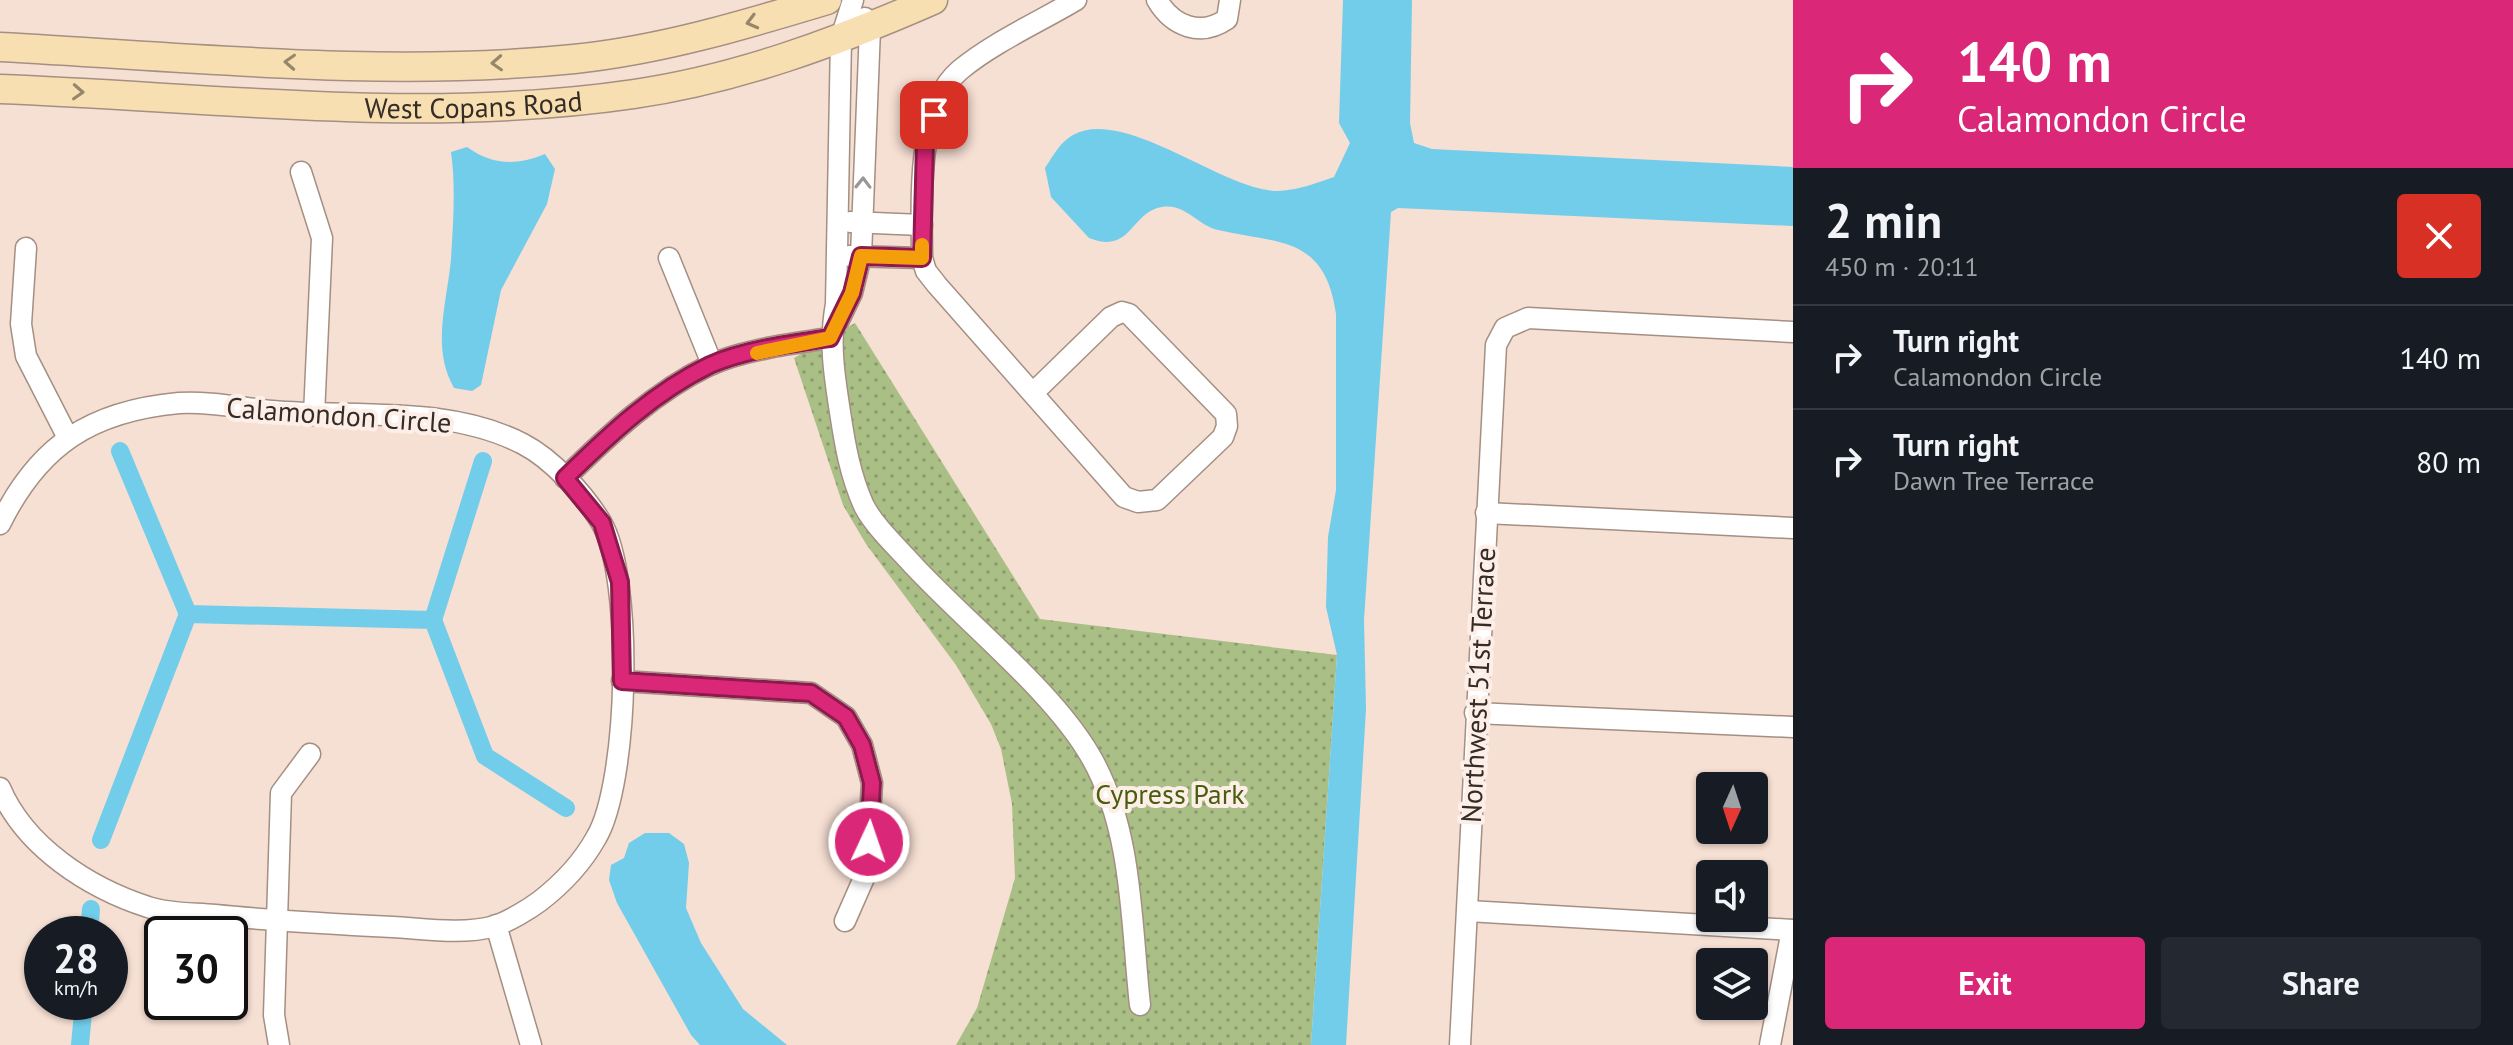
<!DOCTYPE html>
<html lang="en">
<head>
<meta charset="utf-8">
<style>
	:root { --surface:#171b24; --page:#242831; --text:#f1f3f6; --muted:#9ea1a6; --line:#363941; --accent:#db2777 }
	body { margin:0; font-family:"PT Sans",sans-serif; background:var(--page); color:var(--text); height:100vh; display:flex; flex-direction:column; font-size:30px; white-space:nowrap }
	* { box-sizing:border-box; margin:0 }
	p { font-size:26px; color:var(--muted) }
	.icon { flex:none; width:44px; height:44px; fill:none; stroke:currentColor; stroke-width:2; stroke-linecap:round; stroke-linejoin:round }
	.map { position:relative; flex:1; overflow:hidden }
	.side { display:flex; flex-direction:column; background:var(--surface); width:720px }
	.side>* { flex:none }
	.top-card { background:#db2777; color:#fff; overflow:hidden }
	.needle { width:52px; rotate:183deg }
	.buttons { position:absolute; left:1696px; top:772px; display:grid; gap:16px }
	.buttons a { display:grid; place-items:center; width:72px; height:72px; border-radius:8px; background:var(--surface); box-shadow:0 2px 6px #0004; font-size:40px }
	.speed { position:absolute; left:24px; top:916px; display:flex; gap:16px; font-size:40px; font-weight:700; text-align:center }
	.speed>* { display:grid; place-content:center; width:104px; height:104px; border-radius:50%; background:var(--surface); box-shadow:0 2px 6px #0004; line-height:1 }
	.speed small { font-size:20px; font-weight:400 }
	.speed .limit { border:4px solid #111; border-radius:12px; background:#fff; color:#111 }
	.pin { position:absolute; display:grid; place-items:center; width:68px; height:68px; color:#fff; margin:-34px; border-radius:16px; box-shadow:0 4px 12px #0006 }
	.me { position:absolute; width:88px; margin:-44px; rotate:3deg; stroke-linejoin:round; filter:drop-shadow(0 0 6px #0008) }
	.turn { display:flex; align-items:center; gap:28px; height:168px; padding:0 32px; font-size:36px }
	.turn .icon { width:104px; height:104px; stroke-width:2.5 }
	.turn b { display:block; font-size:56px; line-height:68px }
	.round { display:grid; place-items:center; flex:none; width:84px; height:84px; border-radius:8px; background:var(--page) }
	.head { display:flex; align-items:center; justify-content:space-between; height:136px; padding:0 32px }
	h1 { font-size:48px; font-weight:700; line-height:60px }
	.primary-button { display:flex; gap:16px; margin-top:auto; padding:16px 32px }
	.primary-button a { flex:1; height:92px; border-radius:8px; background:var(--accent); color:#fff; font-size:32px; font-weight:700; line-height:92px; text-align:center }
	.primary-button a+a { background:var(--page); color:var(--text) }
	ul { padding:0; list-style:none }
	li { display:flex; align-items:center; gap:24px; height:104px; padding:0 32px; border-top:2px solid var(--line) }
	li div { flex:1 }
	li b { display:block; font-size:30px }
	li em { font-style:normal }
	main { display:flex; flex:1; min-height:0 }
	.map>svg:first-child { display:block }
	.park { fill:url(#park-dots) }
	.water { fill:#71cdea }
	.lines { fill:none; stroke-linecap:round; stroke-linejoin:round }
	.canal { stroke:#71cdea; stroke-width:18 }
	.street-casing { stroke:#a48f83; stroke-width:23 }
	.secondary-casing { stroke:#a48f83; stroke-width:31 }
	.street { stroke:#fff; stroke-width:20 }
	.secondary { stroke:#f8dfb2; stroke-width:28 }
	.oneway { stroke:#96866c }
	.oneway2 { stroke:#9a9693 }
	.route-casing { stroke:#8e194d; stroke-width:20 }
	.route { stroke:#db2777; stroke-width:14 }
	.slow { stroke:#f59e0b; stroke-width:14 }
	.labels { text-anchor:middle; stroke-width:8; stroke-linejoin:round; paint-order:stroke }
	.street-label { font-size:28px; fill:#342c27; stroke:#fdefe7 }
	.park-label { font-size:28px; fill:#485d10; stroke:#fdefe7 }
</style>
</head>
<body>
<main>
<div class="map">
<svg width="1793" height="1045" viewBox="0 0 1793 1045">
	<defs>
		<pattern id="park-dots" width="8" height="8" patternUnits="userSpaceOnUse" patternTransform="scale(2)"><rect width="8" height="8" fill="#aabf86"/><path d="M2 2h.1M6 6h.1" fill="none" stroke="#8b9b6e" stroke-width="1.8" stroke-linecap="round"/></pattern>
	</defs>
	<rect width="100%" height="100%" fill="#f6dfd3"/>
	<polygon class="park" points="855,323 1040,619 1337,655 1311,1045 956,1045 977,1008 1015,878 1012,804 1001,749 991,724 956,665 866,544 843,505 794,358"/>
	<g class="water">
		<path d="M 1343,0 L 1412,0 L 1410,123 L 1414,143 L 1432,149 L 1793,167 L 1793,226 L 1398,208 L 1391,212 L 1364,620 L 1366,709 L 1346,1045 L 1311,1045 L 1337,655 L 1326,607 L 1328,537 L 1336,490 L 1336,314 C 1325,235 1278,244 1218,230 C 1197,225 1185,203 1162,207 C 1130,212 1132,255 1089,238 L 1051,197 L 1045,168 C 1053,156 1060,142 1073,135 C 1125,106 1224,192 1279,191 C 1298,190 1317,183 1334,177 L 1350,143 L 1339,123 Z"/>
		<path d="M 467,147 C 492,165 516,166 545,154 L 555,169 L 547,204 L 501,290 L 481,385 L 472,391 L 454,388 C 431,348 447,303 451,259 C 453,224 456,187 451,152 Z"/>
		<polygon points="645,833 669,833 684,844 689,863 686,908 701,943 743,1009 787,1045 700,1045 691,1035 617,903 609,880 611,865 624,858 629,843"/>
	</g>
	<g class="lines">
		<g class="canal">
			<polyline points="120,451 188,614 433,620 485,756 566,808"/>
			<polyline points="433,620 483,461"/>
			<polyline points="101,840 188,614"/>
			<polyline points="89,934 91,909"/>
			<polyline points="80,1045 84,1002"/>
		</g>
		<defs>
			<g id="street">
				<path d="M 853,0 L 841,38 L 836,304 C 829,342 834,374 840,412 C 845,445 850,475 864,506 C 875,527 898,548 914,566 C 968,624 1054,692 1091,757 C 1133,830 1131,924 1140,1005"/>
				<path d="M 1157,0 C 1173,27 1201,37 1227,19 L 1230,0"/>
				<polyline points="301,172 322,238 314,415"/>
				<polyline points="850,222 922,225"/>
				<polyline points="26,248 21,324 26,356 67,436"/>
				<polyline points="849,256 922,258"/>
				<polyline points="669,258 712,364"/>
				<polyline points="839,320 852,293 861,256 870,28 865,18"/>
				<path d="M 1033,393 L 1111,317 L 1122,312 L 1129,314 L 1226,414 L 1227,426 L 1223,437 L 1157,500 L 1138,502 L 1124,497 L 937,285 L 926,271 L 922,258 C 922,204 915,108 960,70 C 994,42 1039,22 1076,0"/>
				<path d="M 565,478 C 609,435 654,392 710,365 C 743,350 794,343 830,338"/>
				<polyline points="1486,513 1793,528"/>
				<path d="M 0,524 C 39,445 91,411 179,403 C 209,401 242,408 272,411 C 354,418 448,405 523,444 C 552,459 584,494 601,522 C 634,578 629,783 596,838 C 582,863 562,884 540,901 C 528,910 509,921 495,926 C 463,935 426,929 393,927 C 334,924 275,921 215,915 C 194,913 168,914 148,907 C 89,888 25,847 0,788"/>
				<polyline points="622,681 811,693 846,717 862,745 872,783 867,871 845,921"/>
				<polyline points="1475,713 1793,727"/>
				<polyline points="1468,911 1793,930"/>
				<polyline points="496,925 531,1045"/>
				<polyline points="279,1045 274,1015 281,793 310,754"/>
				<polyline points="1460,1045 1496,345 1505,328 1528,318 1793,332"/>
				<polyline points="1770,1045 1792,930"/>
			</g>
			<g id="secondary">
				<path d="M 0,47 C 190,57 384,78 574,59 C 661,50 744,25 827,0"/>
				<path id="s1" d="M 0,89 C 211,97 423,125 634,94 C 737,79 837,42 933,0"/>
			</g>
		</defs>
		<use href="#street" class="street-casing"/>
		<use href="#secondary" class="secondary-casing"/>
		<use href="#street" class="street"/>
		<use href="#secondary" class="secondary"/>
	</g>
	<defs><path id="oneway-chevron" d="M-2-3.5L2.5 0L-2 3.5" fill="none" stroke-width="1.6" stroke-linecap="round" stroke-linejoin="round" transform="scale(2)"/></defs>
	<g class="oneway">
		<use href="#oneway-chevron" transform="translate(752 22) rotate(165)"/>
		<use href="#oneway-chevron" transform="translate(290 62) rotate(-177)"/>
		<use href="#oneway-chevron" transform="translate(497 63) rotate(177)"/>
		<use href="#oneway-chevron" transform="translate(78 92) rotate(3)"/>
	</g>
	<use class="oneway2" href="#oneway-chevron" transform="translate(863 183) rotate(-89)"/>
	<g class="lines">
		<defs>
			<path id="route" d="M 869,842 L 872,783 L 862,745 L 846,717 L 811,693 L 622,681 L 620,582 L 602,523 L 565,478 C 609,435 654,392 710,365 C 743,350 794,343 830,338 L 852,293 L 861,256 L 922,258 L 925,144 L 934,115"/>
		</defs>
		<use href="#route" class="route-casing"/>
		<use href="#route" class="route"/>
		<polyline class="slow" points="757,353 830,338 852,293 861,256 922,258 922,245"/>
	</g>
	<g class="labels">
		<g class="street-label">
			<text dy="10" stroke="none"><textPath href="#s1" startOffset="474">West Copans Road</textPath></text>
			<text transform="translate(339 415) rotate(4)" y="10">Calamondon Circle</text>
			<text transform="translate(1478 685) rotate(-87)" y="10">Northwest 51st Terrace</text>
		</g>
		<g class="park-label">
			<text x="1170" y="804">Cypress Park</text>
		</g>
	</g>
</svg>
<div class="buttons">
<a><svg class="needle" viewBox="-14 -14 28 28"><path d="M0-13l5 13h-10z" fill="#e53935"/><path d="M0 13l5-13h-10z" fill="#9ea1a6"/></svg></a>
<a><svg class="icon" aria-label="sound" viewBox="0 0 24 24"><path d="M4 9h4l5-4v14l-5-4H4zM17 9q2 3 0 6"/></svg></a>
<a><svg class="icon" aria-label="layers" viewBox="0 0 24 24"><path d="M12 4l9 5-9 5-9-5zM3 14l9 5 9-5"/></svg></a>
</div>
<div class="speed"><div>28<small>km/h</small></div><div class="limit">30</div></div>
<div class="pin" style="left:934px;top:115px;background:#d93025"><svg class="icon" aria-label="arrive" viewBox="0 0 24 24"><path d="M6 21V4h12l-3 4 3 4H6"/></svg></div>
<svg class="me" style="left:869px;top:842px" viewBox="-20 -20 40 40"><circle r="17" fill="#db2777" stroke="#fff" stroke-width="3"/><path d="M0-11L8 9 0 5-8 9z" fill="#fff"/></svg>
</div>
<section class="side">
<div class="top-card">
<div class="turn"><svg class="icon" aria-label="right" viewBox="0 0 24 24"><path d="M7 20v-9h11M14 6l5 5-5 5"/></svg><div><b>140 m</b>Calamondon Circle</div></div>
</div>
<div class="head"><div><h1>2 min</h1><p>450 m · 20:11</p></div><a class="round" style="background:#d93025;color:#fff"><svg class="icon" aria-label="close" viewBox="0 0 24 24"><path d="M6 6l12 12M18 6L6 18"/></svg></a></div>
<ul>
<li><svg class="icon" aria-label="right" viewBox="0 0 24 24"><path d="M7 20v-9h11M14 6l5 5-5 5"/></svg><div><b>Turn right</b><p>Calamondon Circle</p></div><em>140 m</em></li>
<li><svg class="icon" aria-label="right" viewBox="0 0 24 24"><path d="M7 20v-9h11M14 6l5 5-5 5"/></svg><div><b>Turn right</b><p>Dawn Tree Terrace</p></div><em>80 m</em></li>
</ul>
<div class="primary-button"><a>Exit</a><a>Share</a></div>
</section>
</main>
</body>
</html>
